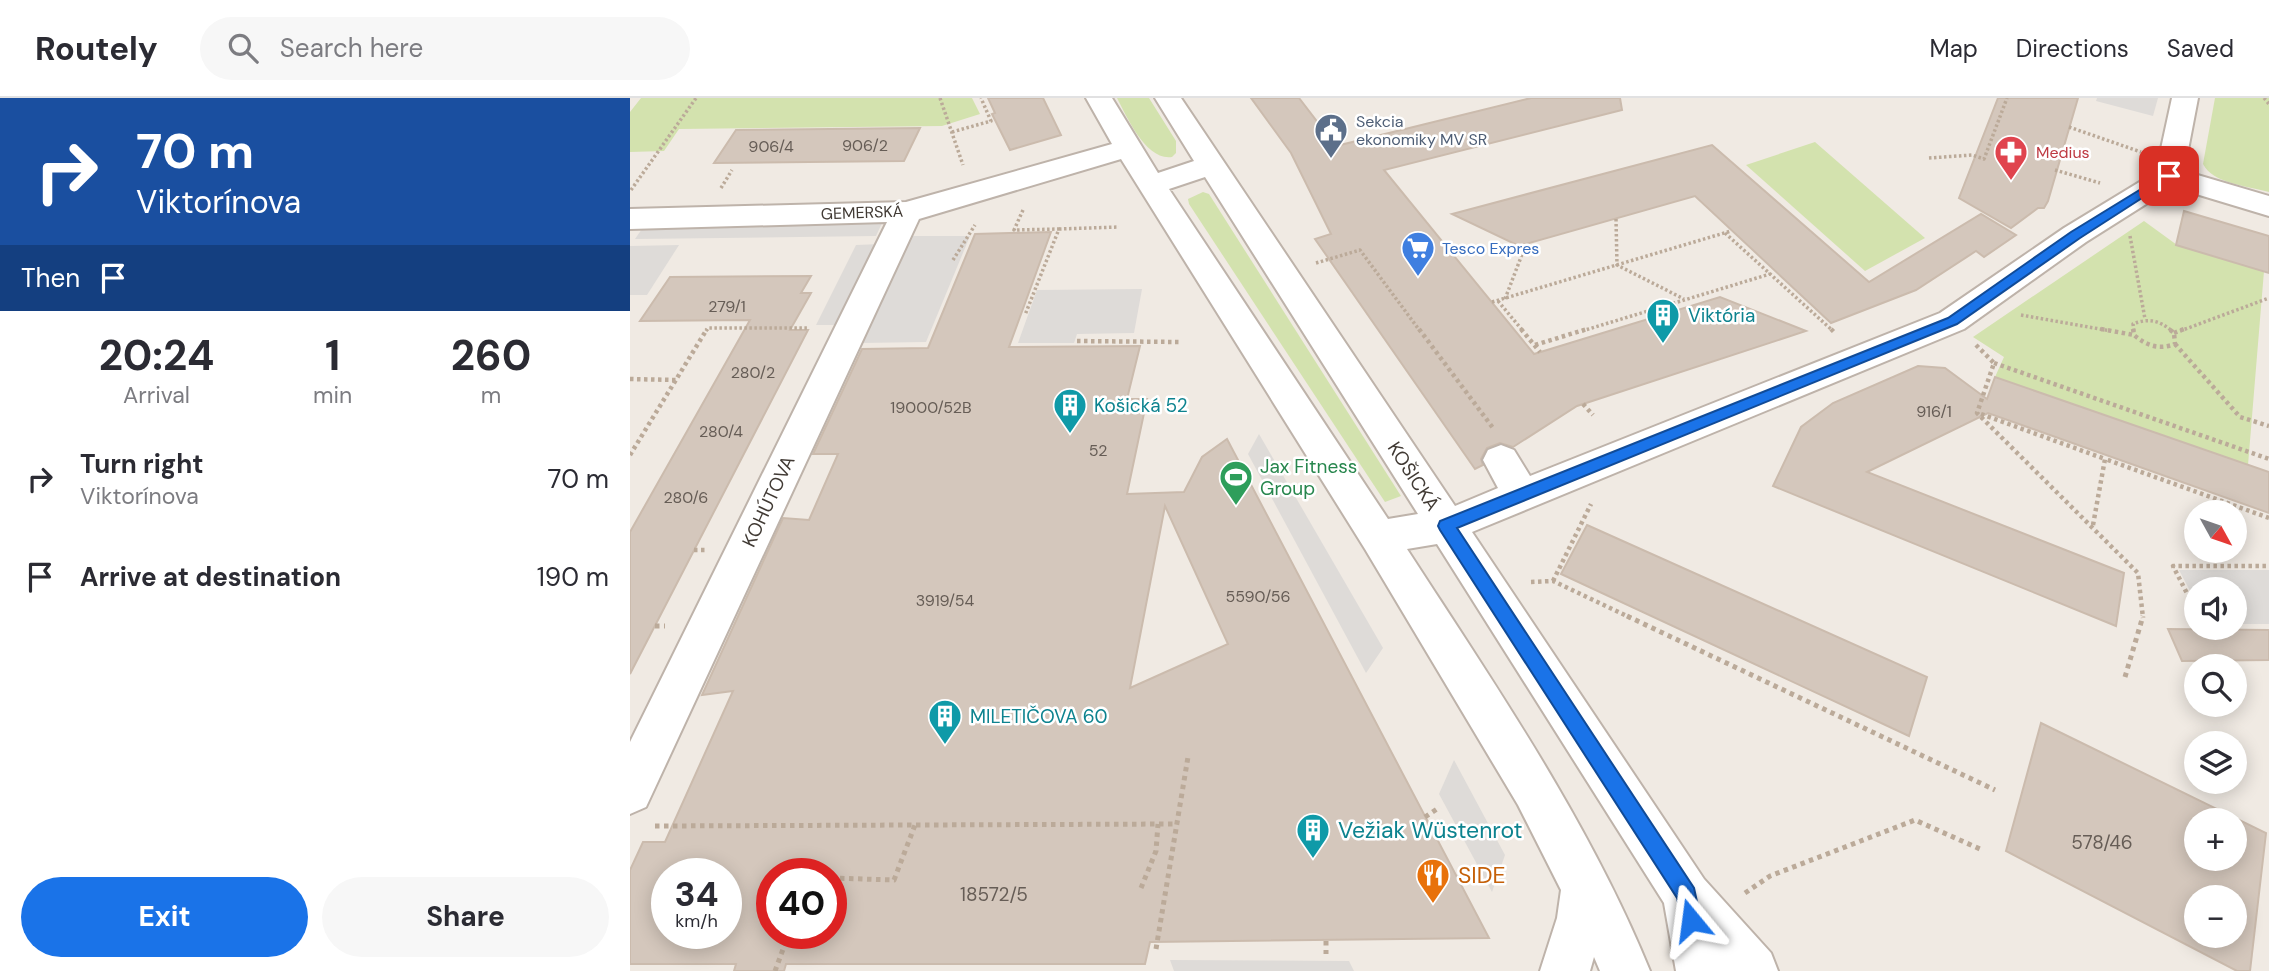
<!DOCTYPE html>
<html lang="en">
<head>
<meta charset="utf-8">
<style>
	:root { --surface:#fff; --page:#f7f7f7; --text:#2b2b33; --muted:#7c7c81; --line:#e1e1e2; --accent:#1a73e8 }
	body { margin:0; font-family:"DM Sans",sans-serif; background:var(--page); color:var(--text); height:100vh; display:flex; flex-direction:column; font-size:26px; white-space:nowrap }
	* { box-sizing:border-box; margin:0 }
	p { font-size:23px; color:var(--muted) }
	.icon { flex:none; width:38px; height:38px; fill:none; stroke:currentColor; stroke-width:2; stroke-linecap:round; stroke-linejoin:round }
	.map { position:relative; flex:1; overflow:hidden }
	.details { display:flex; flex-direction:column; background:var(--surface); width:630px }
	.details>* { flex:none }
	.top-card { background:#1a4fa0; color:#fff; overflow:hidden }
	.needle { width:46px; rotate:130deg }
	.tools { position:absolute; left:1554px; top:402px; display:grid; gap:14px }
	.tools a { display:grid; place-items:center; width:63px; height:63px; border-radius:50%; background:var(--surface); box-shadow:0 4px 18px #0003; font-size:35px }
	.speed { position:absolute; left:21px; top:760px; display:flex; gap:14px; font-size:35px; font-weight:700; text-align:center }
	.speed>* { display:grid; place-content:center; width:91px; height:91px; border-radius:50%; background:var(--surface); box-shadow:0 4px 18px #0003; line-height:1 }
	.speed small { font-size:18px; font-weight:400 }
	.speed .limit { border:10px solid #d22; background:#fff; color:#111 }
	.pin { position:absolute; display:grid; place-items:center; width:60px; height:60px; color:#fff; margin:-30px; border-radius:14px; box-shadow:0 4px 10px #0006 }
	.me { position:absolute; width:77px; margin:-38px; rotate:344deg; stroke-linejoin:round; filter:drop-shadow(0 0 5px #0008) }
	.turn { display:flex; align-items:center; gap:24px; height:147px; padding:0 21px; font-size:32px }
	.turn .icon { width:91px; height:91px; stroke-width:2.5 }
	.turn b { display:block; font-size:49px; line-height:60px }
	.then { display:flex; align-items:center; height:66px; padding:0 21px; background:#0003; gap:14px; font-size:26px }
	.eta { display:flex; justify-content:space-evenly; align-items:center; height:119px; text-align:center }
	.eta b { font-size:42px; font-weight:700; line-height:49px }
	.cta { display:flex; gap:14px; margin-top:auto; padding:14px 21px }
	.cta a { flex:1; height:80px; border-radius:42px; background:var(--accent); color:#fff; font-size:28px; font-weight:700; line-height:80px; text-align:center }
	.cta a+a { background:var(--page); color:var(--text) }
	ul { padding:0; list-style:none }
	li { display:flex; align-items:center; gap:21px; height:98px; padding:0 21px }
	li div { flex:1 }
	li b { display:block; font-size:26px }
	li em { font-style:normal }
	header { display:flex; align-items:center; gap:42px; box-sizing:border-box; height:98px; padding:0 35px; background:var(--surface); border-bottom:2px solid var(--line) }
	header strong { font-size:33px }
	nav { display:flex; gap:38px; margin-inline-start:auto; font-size:24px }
	.search { width:490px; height:63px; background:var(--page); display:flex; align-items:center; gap:18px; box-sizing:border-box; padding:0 24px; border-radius:38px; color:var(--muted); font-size:26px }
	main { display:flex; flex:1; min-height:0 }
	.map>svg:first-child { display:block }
	.green { fill:#d3e2ae }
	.parking { fill:#dedbd8 }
	.building { fill:#d4c7bc; stroke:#cbbbad; stroke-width:2; fill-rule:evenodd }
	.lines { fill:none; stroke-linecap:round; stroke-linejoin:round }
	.minor-casing { stroke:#beb3aa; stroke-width:4 }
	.path-far2 { stroke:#ba9; stroke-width:3.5; stroke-dasharray:2.5 2.5; stroke-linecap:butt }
	.path-far1 { stroke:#ba9; stroke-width:4.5; stroke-dasharray:3.5 3.5; stroke-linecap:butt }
	.path { stroke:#ba9; stroke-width:5; stroke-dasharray:4.5 4.5; stroke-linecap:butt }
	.minor { fill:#fff; fill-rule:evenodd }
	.route { fill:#1a73e8; stroke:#114b97; stroke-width:2 }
	.labels { text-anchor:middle; stroke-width:5; stroke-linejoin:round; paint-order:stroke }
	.far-service-label { font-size:16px; fill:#4e5e75; stroke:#fff; text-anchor:start }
	.number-label { font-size:16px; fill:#665d56 }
	.far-health-label { font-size:16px; fill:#be3a42; stroke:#fff; text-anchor:start }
	.far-street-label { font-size:16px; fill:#413a34; stroke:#fff }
	.far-shop-label { font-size:16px; fill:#366cbe; stroke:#fff; text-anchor:start }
	.culture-label { font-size:19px; fill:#0d838f; stroke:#fff; text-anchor:start }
	.leisure-label { font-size:19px; fill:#27864d; stroke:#fff; text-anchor:start }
	.street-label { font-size:19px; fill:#413a34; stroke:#fff }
	.near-number-label { font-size:19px; fill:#665d56 }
	.near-culture-label { font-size:23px; fill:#0d838f; stroke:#fff; text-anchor:start }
	.near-food-label { font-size:23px; fill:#c56008; stroke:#fff; text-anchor:start }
</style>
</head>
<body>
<header>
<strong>Routely</strong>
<div class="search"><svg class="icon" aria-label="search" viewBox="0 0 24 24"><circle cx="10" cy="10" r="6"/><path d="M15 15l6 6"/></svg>Search here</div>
<nav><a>Map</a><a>Directions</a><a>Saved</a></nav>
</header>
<main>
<section class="details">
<div class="top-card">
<div class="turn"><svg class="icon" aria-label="right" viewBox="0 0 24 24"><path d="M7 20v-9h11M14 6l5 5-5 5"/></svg><div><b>70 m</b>Viktorínova</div></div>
<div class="then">Then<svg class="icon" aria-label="arrive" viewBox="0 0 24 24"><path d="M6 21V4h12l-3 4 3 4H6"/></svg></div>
</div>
<div class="eta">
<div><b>20:24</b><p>Arrival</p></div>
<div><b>1</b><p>min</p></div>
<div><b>260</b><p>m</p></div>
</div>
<ul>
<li><svg class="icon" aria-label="right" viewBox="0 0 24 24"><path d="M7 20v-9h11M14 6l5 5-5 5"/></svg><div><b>Turn right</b><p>Viktorínova</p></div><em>70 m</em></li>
<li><svg class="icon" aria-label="arrive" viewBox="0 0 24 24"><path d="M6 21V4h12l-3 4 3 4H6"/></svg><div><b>Arrive at destination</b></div><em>190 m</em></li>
</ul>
<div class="cta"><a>Exit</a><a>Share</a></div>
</section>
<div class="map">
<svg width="1639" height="873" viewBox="0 0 1639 873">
	<rect width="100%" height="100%" fill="#f0eae3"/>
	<g class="green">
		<polygon points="11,0 342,0 350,16 312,28 49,31 34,53 0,54 0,14"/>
		<path d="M 487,0 L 519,0 L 546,43 L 546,55 L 542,59 C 516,63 497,19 487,0 Z"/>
		<path d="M 1585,0 L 1639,0 L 1639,94 C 1619,88 1583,86 1573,66 Z"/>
		<polygon points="1185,44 1295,140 1235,173 1116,67"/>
		<polygon points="573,94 579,96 771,398 755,404 559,106 558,101"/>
		<polygon points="1514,123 1547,147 1634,173 1618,367 1365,279 1374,259 1343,239"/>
	</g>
	<g class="parking">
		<polygon points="1467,0 1528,0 1523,18 1466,3"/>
		<polygon points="252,125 246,138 5,141 14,128"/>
		<polygon points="278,138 340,138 296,244 230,245"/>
		<polygon points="251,146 213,227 186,227 226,147"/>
		<polygon points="49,147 17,197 0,197 0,148"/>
		<polygon points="512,191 504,235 447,236 444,245 388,245 407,192"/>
		<polygon points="629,336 753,550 736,575 618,356"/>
		<polygon points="1549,472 1639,472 1639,526 1605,526 1605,492 1566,492 1566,504"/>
		<polygon points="824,662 875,757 862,794 809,696"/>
		<polygon points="540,862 719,863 724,873 544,873"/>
	</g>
	<g class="building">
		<polygon points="358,0 413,0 431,37 380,52 362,16 365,15"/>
		<polygon points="621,0 669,0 706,48 901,0 990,0 992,12 754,72 904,256 1090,199 1176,233 947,308 883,349 870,345 857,350 851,361 853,367 845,371 685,141 701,136 661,55"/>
		<polygon points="1368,0 1448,0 1418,103 1414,110 1408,110 1381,130 1329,100"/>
		<polygon points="290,30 274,63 84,65 106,32"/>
		<polygon points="1082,47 1239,184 1351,116 1386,137 1354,159 1346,153 1286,192 1201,225 1065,98 889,148 822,116"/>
		<polygon points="1554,113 1639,138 1639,175 1546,147"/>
		<path d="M 421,134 L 379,249 L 510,248 L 497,301 L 517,301 L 497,396 L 554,394 L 572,359 L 597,341 L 859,840 L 520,844 L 515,866 L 156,866 L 154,873 L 104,873 L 106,866 L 0,866 L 0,772 L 13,744 L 35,744 L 103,593 L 72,597 L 153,420 L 179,422 L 208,356 L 183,356 L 232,251 L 298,250 L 345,136 ZM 535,408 L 598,546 L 500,590 ZM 37,775 L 96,775 L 96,835 L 37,835 ZM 142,775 L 201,775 L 201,835 L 142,835 Z"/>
		<polygon points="181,178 171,195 181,195 160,232 178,232 0,576 0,434 120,222 10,223 40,179"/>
		<polygon points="1288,268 1315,270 1357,301 1365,279 1639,374 1639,415 1358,315 1237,374 1494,475 1486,528 1143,388 1171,329 1203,305"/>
		<polygon points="957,427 1297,579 1279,638 931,476"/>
		<polygon points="1538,531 1639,532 1639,562 1552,563"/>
		<path d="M 1411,625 L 1636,735 L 1620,873 L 1607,873 L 1376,753 ZM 1566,723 L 1605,723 L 1605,761 L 1566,761 ZM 1566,800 L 1605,800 L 1605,838 L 1566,838 Z"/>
	</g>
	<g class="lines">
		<defs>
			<path id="minor" d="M 456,0 L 482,0 L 528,75 L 564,63 L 525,0 L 551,0 L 825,408 L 868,390 L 853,362 L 858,352 L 871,347 L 884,352 L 900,378 L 1310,215 L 1434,130 L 1526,74 L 1542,0 L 1568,0 L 1554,73 L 1639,98 L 1639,118 L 1543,89 L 1456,144 L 1334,231 L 842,434 L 1074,781 L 1141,855 L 1148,873 L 1046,873 L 1034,805 L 807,446 L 777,451 C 865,587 959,723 1020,873 L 970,873 L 964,859 L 960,873 L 910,873 L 927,820 L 931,792 L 888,707 L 735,451 L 491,61 L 289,121 L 16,709 L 0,716 L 0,644 L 257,124 L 0,131 L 0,111 L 276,104 L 482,46 ZM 575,79 L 788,416 L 758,421 L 539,91 Z"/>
		</defs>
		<use href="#minor" class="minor-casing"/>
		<g class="path-far2">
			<polyline points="310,0 333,67"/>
			<polyline points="1634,0 1639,6"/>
			<polyline points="1439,29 1511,54"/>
			<polyline points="322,34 361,23 351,0"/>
			<polyline points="1299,60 1342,57 1354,61 1377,0"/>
			<polyline points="1425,72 1470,85"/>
			<polyline points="91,90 102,72"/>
			<polyline points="1,92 66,0"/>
			<polyline points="393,112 384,132 429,131 395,217"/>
			<polyline points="986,121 987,167 1054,201"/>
			<polyline points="429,131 489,129"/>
			<polyline points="1095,135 1203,233"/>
			<polyline points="1500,138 1515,221"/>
			<polyline points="323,162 345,127"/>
			<polyline points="686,165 730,152 790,233"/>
			<polyline points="875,201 896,146"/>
			<polyline points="868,203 893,233"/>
			<polyline points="862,204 1101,133"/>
			<polyline points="1391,217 1481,233"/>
			<polyline points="76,233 78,230 177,230"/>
			<polyline points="952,233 1140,176"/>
			<path d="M 1504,233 L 1503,226 C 1518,220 1529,222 1542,233"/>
			<polyline points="1550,233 1639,200"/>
		</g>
		<g class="path-far1">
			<polyline points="789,231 863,330"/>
			<polyline points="891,231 910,254"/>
			<polyline points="1201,231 1205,235"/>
			<polyline points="1471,231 1504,237"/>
			<path d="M 1503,231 L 1504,237 C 1517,248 1529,252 1545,246 L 1544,235 L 1539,231"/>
			<polyline points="1544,235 1554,231"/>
			<polyline points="447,243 549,244"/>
			<polyline points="1545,246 1610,319 1639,328"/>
			<polyline points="905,247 957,231"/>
			<polyline points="1346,247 1364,265 1347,315 1508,475 1513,520"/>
			<polyline points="1364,265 1639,361"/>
			<polyline points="0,281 46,282"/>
			<polyline points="953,306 963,317"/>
			<polyline points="1351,316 1475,361"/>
			<polyline points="0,357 77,231"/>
			<polyline points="1463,427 1475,361 1639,420"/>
			<polyline points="64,452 75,452"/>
			<polyline points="923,483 961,406"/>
			<polyline points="901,484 923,483 1001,520"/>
			<polyline points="1566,513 1543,468 1639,468"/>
		</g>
		<g class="path">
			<polyline points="997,518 1365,692"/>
			<polyline points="25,528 35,528"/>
			<polyline points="1495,579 1513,518"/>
			<polyline points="795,719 810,709"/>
			<polyline points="25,728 546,726"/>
			<polyline points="201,780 264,782 285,727"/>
			<polyline points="511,790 526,753 528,726"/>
			<polyline points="1115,795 1140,778 1285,722 1350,751"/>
			<polyline points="696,843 696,856"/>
			<polyline points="526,851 558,659"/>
			<polyline points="145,873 159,835"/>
		</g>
		<use href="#minor" class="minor"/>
	</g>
	<polygon class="route" points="1539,74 1545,78 1543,80 1450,140 1327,226 827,430 1064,790 1071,822 1069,829 1061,832 1054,829 1047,800 810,432 808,428 810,423 1318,220 1441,134"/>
	<defs>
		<symbol id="civic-pin" viewBox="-11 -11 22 30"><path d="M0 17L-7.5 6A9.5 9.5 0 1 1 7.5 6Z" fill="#5c6f8a" stroke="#fff"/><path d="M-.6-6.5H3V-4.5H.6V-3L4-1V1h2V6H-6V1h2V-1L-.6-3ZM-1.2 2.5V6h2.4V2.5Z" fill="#fff"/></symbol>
		<symbol id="pharmacy-pin" viewBox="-11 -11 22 30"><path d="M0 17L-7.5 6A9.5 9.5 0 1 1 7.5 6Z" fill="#e0444e" stroke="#fff"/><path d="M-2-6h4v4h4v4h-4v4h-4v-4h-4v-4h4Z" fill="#fff"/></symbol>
		<symbol id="supermarket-pin" viewBox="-11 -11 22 30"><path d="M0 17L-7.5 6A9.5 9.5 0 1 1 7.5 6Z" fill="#3f7fe0" stroke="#fff"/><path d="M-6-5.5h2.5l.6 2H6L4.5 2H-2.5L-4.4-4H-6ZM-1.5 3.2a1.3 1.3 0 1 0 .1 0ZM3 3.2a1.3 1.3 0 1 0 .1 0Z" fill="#fff"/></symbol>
		<symbol id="building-pin" viewBox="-11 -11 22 30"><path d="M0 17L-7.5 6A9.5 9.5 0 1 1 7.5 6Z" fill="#0f9aa8" stroke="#fff"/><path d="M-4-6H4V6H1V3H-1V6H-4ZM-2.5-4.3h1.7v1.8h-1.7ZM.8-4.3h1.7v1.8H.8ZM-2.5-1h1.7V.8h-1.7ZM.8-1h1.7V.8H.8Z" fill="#fff"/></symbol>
		<symbol id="stadium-pin" viewBox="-11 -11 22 30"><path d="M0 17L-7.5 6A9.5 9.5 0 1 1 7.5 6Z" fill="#2e9e5b" stroke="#fff"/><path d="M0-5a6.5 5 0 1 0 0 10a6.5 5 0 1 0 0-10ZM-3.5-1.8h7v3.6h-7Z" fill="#fff"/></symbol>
		<symbol id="restaurant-pin" viewBox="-11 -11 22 30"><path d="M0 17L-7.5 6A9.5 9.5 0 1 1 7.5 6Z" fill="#e8710a" stroke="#fff"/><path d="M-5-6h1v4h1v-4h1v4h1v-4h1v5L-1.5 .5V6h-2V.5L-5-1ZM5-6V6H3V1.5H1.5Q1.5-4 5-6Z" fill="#fff"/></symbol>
	</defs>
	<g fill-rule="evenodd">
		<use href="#civic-pin" x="682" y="13" width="38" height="52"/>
		<use href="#pharmacy-pin" x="1362" y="35" width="38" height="52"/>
		<use href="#supermarket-pin" x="769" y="131" width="38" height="52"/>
		<use href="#building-pin" x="1014" y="198" width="38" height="52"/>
		<use href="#building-pin" x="421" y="288" width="38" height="52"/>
		<use href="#stadium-pin" x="587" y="360" width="38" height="52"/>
		<use href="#building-pin" x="296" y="599" width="38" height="52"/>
		<use href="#building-pin" x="664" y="713" width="38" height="52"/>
		<use href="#restaurant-pin" x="784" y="758" width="38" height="52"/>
	</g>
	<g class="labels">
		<g class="far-service-label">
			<text x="726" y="29">Sekcia<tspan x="726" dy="18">ekonomiky MV SR</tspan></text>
		</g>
		<g class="number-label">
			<text x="235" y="53">906/2</text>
			<text x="141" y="54">906/4</text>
			<text x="97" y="214">279/1</text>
			<text x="123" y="280">280/2</text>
			<text x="301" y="315">19000/52B</text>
			<text x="1304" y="319">916/1</text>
			<text x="91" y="339">280/4</text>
			<text x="468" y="358">52</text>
			<text x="56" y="405">280/6</text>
			<text x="628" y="504">5590/56</text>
			<text x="315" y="508">3919/54</text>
		</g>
		<g class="far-health-label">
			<text x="1406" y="60">Medius</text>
		</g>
		<g class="far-street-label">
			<text transform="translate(232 114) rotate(-2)" y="6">GEMERSKÁ</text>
		</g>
		<g class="far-shop-label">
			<text x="812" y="156">Tesco Expres</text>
		</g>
		<g class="culture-label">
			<text x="1058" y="224">Viktória</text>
			<text x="464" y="314">Košická 52</text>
			<text x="340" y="625">MILETIČOVA 60</text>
		</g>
		<g class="leisure-label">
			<text x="630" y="375">Jax Fitness<tspan x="630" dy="22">Group</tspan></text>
		</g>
		<g class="street-label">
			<text transform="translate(784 378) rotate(57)" y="7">KOŠICKÁ</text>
			<text transform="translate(138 403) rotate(-65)" y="7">KOHÚTOVA</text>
		</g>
		<g class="near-number-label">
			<text x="1472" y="751">578/46</text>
			<text x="364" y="803">18572/5</text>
		</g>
		<g class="near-culture-label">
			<text x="708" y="740">Vežiak Wüstenrot</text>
		</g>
		<g class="near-food-label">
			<text x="828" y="785">SIDE</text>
		</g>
	</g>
</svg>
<div class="tools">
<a><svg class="needle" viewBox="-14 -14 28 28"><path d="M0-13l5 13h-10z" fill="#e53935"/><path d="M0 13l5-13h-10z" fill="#7c7c81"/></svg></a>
<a><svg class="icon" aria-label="sound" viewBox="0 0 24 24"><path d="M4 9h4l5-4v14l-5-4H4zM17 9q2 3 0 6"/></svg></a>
<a><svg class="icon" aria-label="search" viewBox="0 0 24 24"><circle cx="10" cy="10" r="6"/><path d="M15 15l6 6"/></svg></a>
<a><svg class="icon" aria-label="layers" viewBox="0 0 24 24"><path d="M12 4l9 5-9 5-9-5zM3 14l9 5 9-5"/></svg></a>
<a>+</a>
<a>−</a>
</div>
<div class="speed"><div>34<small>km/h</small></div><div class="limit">40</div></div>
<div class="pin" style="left:1539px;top:78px;background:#d93025"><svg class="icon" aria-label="arrive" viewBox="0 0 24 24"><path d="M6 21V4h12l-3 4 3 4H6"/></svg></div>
<svg class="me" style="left:1061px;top:822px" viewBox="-20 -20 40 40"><path d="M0-17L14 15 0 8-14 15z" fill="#1a73e8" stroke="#fff" stroke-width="4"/></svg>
</div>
</main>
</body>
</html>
